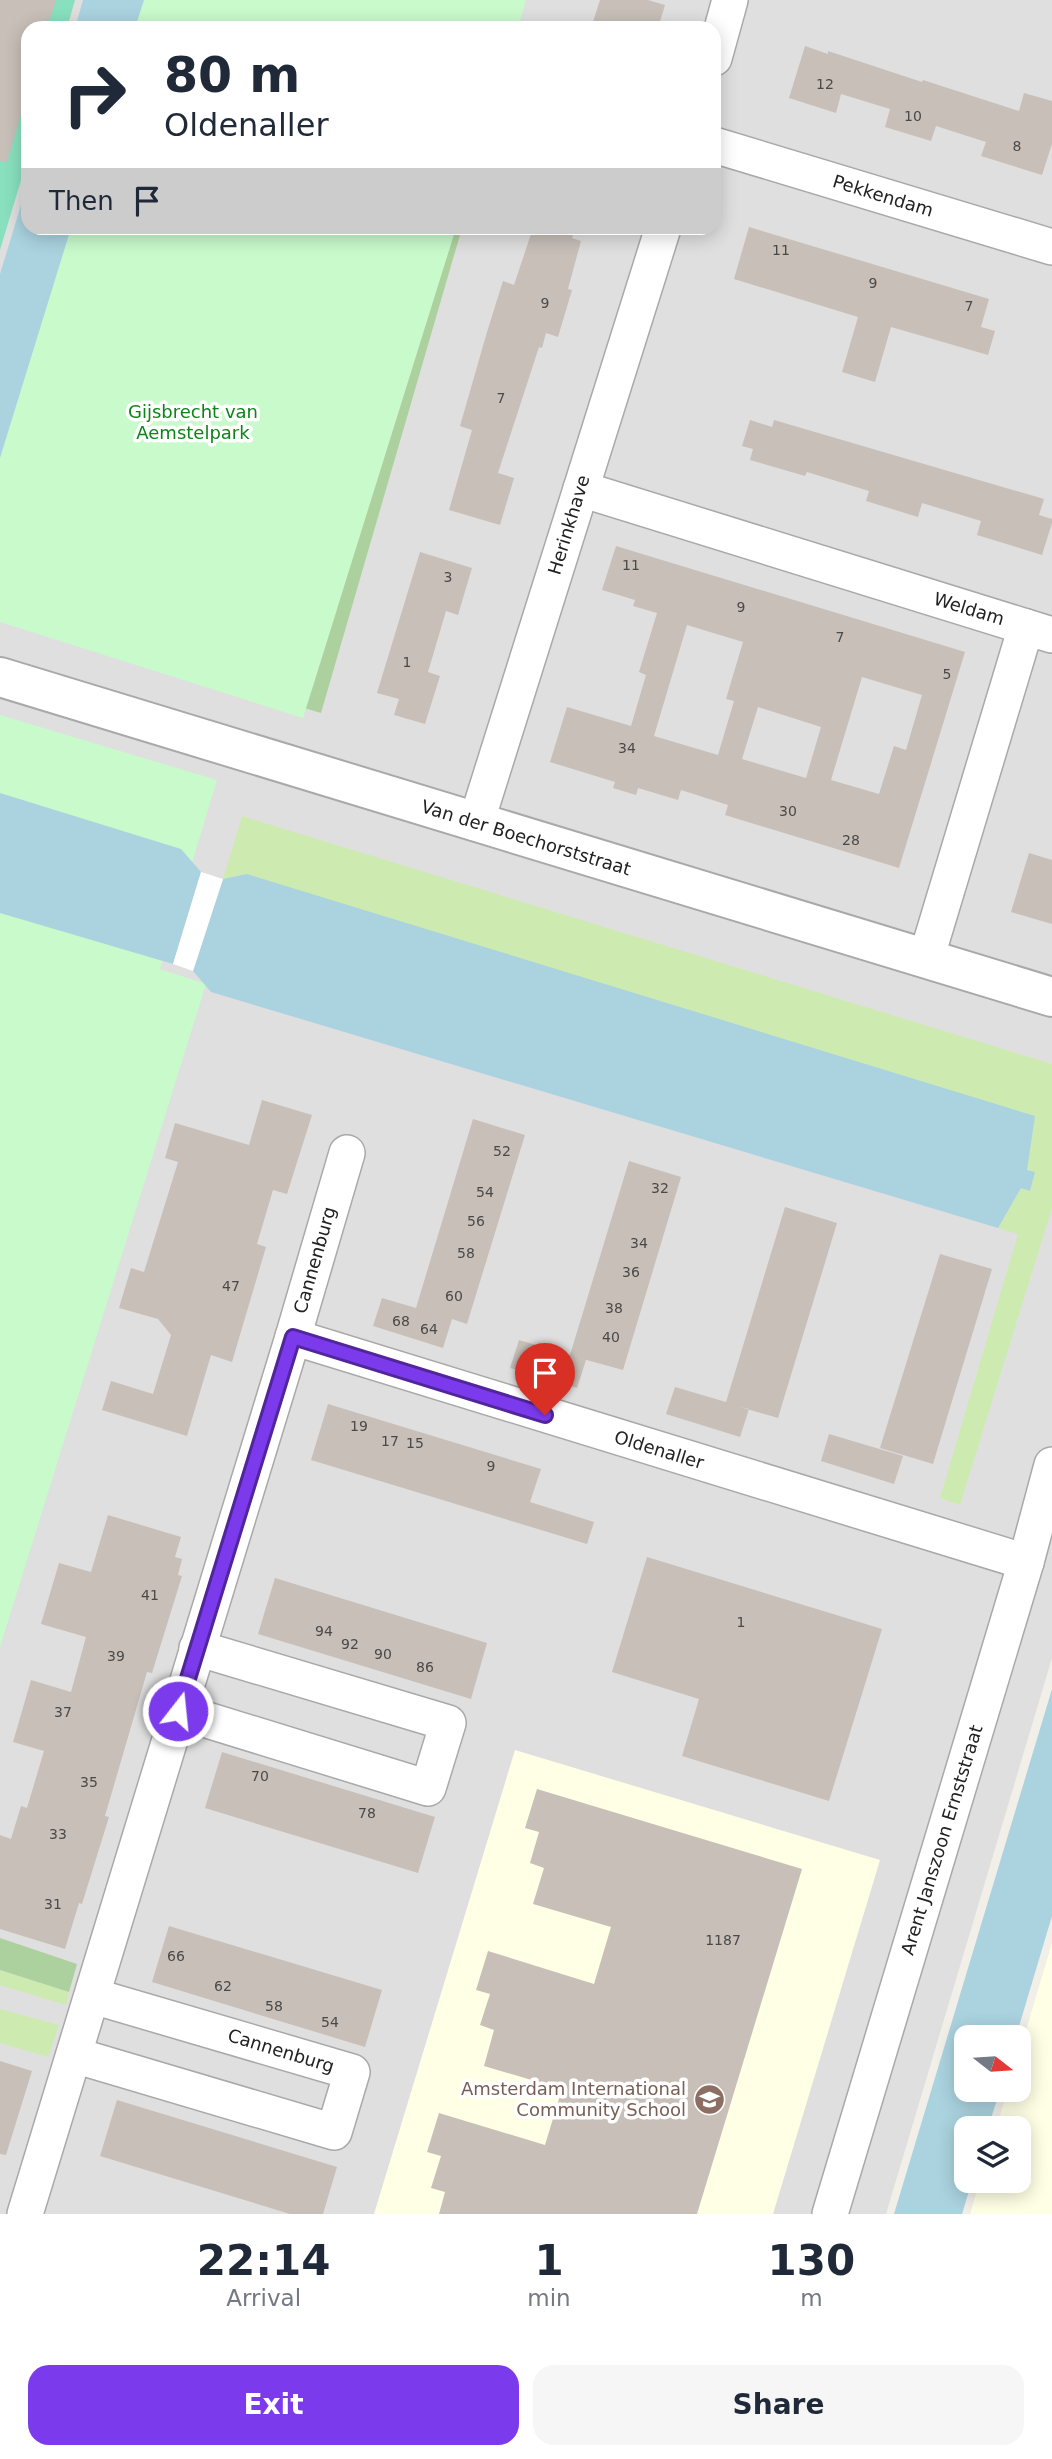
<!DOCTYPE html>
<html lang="en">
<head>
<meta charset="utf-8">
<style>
	:root { --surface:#fff; --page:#f6f6f7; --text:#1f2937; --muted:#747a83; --accent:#7c3aed }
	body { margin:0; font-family:"DejaVu Sans",sans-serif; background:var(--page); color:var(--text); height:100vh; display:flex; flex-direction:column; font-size:26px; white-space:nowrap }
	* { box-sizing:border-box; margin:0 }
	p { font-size:23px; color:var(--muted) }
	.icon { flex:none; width:38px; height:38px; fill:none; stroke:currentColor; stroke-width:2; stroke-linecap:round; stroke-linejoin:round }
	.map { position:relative; height:2214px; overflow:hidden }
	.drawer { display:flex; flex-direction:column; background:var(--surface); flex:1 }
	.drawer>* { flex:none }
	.guide { position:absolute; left:21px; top:21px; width:700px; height:214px; border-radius:21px; box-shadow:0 4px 18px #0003; background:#fff; color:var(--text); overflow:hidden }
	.needle { width:46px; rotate:107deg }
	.controls { position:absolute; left:954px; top:2025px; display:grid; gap:14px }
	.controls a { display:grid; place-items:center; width:77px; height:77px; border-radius:14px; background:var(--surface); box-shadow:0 4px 18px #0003; font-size:35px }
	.pin { position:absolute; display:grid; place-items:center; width:60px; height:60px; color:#fff; margin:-72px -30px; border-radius:50% 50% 50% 0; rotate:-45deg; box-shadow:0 0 7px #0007 }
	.pin .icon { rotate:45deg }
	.me { position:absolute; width:77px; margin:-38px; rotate:16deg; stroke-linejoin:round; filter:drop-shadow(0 0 5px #0008) }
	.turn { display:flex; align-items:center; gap:24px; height:147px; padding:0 28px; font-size:32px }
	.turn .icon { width:91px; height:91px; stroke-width:2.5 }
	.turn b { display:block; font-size:49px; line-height:60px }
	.then { display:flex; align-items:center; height:66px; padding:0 28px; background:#0003; gap:14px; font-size:26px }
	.eta { display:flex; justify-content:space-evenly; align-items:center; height:119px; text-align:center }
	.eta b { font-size:42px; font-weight:700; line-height:49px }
	.cta { display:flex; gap:14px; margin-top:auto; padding:14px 28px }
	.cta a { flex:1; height:80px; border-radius:21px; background:var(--accent); color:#fff; font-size:28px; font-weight:700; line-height:80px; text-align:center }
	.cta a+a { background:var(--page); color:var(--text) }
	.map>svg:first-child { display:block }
	.residential { fill:#e0dfdf; fill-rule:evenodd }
	.education { fill:#ffffe5 }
	.grass { fill:#cdebb0 }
	.forest { fill:#add19e }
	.park { fill:#c8facc }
	.pitch { fill:#88e0be }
	.water { fill:#aad3df }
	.pier { fill:#fff }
	.building { fill:#c7bfb8; fill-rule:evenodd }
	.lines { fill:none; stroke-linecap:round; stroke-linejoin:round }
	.minor-casing { stroke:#a9a9a9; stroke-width:38 }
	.tertiary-casing { stroke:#a9a9a9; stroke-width:42 }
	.minor { stroke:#fff; stroke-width:35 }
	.tertiary { stroke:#fff; stroke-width:38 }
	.route-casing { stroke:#51269a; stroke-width:18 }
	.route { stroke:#7c3aed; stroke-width:12 }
	.labels { text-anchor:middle; stroke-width:7; stroke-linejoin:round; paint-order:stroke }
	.number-label { font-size:14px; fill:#4b4948 }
	.street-label { font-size:18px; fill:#222; stroke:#fff }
	.park-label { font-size:18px; fill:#0c8416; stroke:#fff }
	.education-label { font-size:18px; fill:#785e54; stroke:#fff; text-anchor:end }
</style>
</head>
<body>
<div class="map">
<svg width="1052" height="2214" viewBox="0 0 1052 2214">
	<rect width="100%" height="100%" fill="#f2efe9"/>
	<path class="residential" d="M 0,0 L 1052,0 L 1052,1658 L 886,2214 L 0,2214 ZM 28,28 L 714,28 L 714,228 L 28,228 Z"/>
	<g class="education">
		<polygon points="515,1750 880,1860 773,2214 374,2214"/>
		<polygon points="1052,1943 1052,2214 970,2214 980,2181 1018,2180 1018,2128 996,2128 1008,2090 1018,2090 1019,2054"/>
	</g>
	<g class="grass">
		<polygon points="242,816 1052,1064 1052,1208 960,1505 940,1498 1018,1234 998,1228 1021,1188 1030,1190 1035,1172 247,874 223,879"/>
		<polygon points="0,1970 69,1992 66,2005 0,1985"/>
		<polygon points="0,2009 59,2025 48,2057 0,2043"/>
	</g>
	<g class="forest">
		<polygon points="420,228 462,228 321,713 287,703"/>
		<polygon points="0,1938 77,1964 69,1992 0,1970"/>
	</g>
	<g class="park">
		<polygon points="90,0 526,0 518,28 81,28"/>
		<polygon points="28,228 456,228 303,718 0,622 0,284"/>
		<polygon points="0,715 217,780 160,969 206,984 0,1647"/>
	</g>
	<polygon class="pitch" points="0,0 75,0 67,28 28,28 28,157 0,250"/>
	<g class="water">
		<polygon points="83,0 144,0 135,28 75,28"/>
		<polygon points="28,182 28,228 71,228 0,458 0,274"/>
		<polygon points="0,793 181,849 201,872 173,964 0,913"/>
		<polygon points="247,874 1035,1116 1027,1170 1035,1172 1030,1191 1021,1188 998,1228 211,992 193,971 223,879"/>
		<polygon points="1052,1689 1052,1916 1020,2023 1016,2037 966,2037 966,2090 1000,2090 988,2128 966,2128 966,2180 972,2181 962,2214 894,2214"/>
	</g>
	<polygon class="pier" points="201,872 223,879 193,971 173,964"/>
	<g class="building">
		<polygon points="0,0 56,0 47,28 28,28 28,91 7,162 0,161"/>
		<polygon points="600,0 648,0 665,5 658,28 591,28"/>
		<polygon points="805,46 828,54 828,51 922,82 923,80 1019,111 1024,93 1052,101 1052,144 1042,175 981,156 986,142 936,126 931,141 885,127 890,109 841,94 836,113 789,98"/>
		<polygon points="749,227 989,299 981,327 995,331 988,355 891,327 875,382 842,372 858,317 734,279"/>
		<polygon points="533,228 575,228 572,238 581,241 568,289 572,290 558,337 546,333 542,348 539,347 498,473 514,478 500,525 449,510 472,430 460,426 487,332 503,281 514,285"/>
		<polygon points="750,420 772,427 774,420 1044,499 1039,515 1052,519 1052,523 1042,555 977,535 981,521 922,503 918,517 866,501 869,491 807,472 805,476 750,460 753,449 742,446"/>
		<path d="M 616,546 L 965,652 L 899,868 L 725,815 L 728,805 L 681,790 L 678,800 L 638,788 L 636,795 L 613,788 L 615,782 L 550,762 L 567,707 L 631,726 L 646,675 L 639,672 L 657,613 L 633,606 L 635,600 L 602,590 ZM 687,625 L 743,642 L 726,699 L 734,701 L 718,755 L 654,736 ZM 862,677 L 922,695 L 906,750 L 894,746 L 879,794 L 831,780 ZM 758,707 L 821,727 L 806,778 L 742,759 Z"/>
		<polygon points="420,552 472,568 458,615 446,611 428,672 440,676 425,724 394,715 399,699 377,693"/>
		<polygon points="1029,853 1052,860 1052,924 1011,912"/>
		<polygon points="262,1100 312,1115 287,1194 273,1190 257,1244 266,1247 232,1362 211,1355 187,1436 102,1410 111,1381 153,1394 171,1335 158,1319 119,1308 131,1268 144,1272 178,1162 165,1158 175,1123 249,1145"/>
		<polygon points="473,1119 525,1135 467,1324 452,1319 443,1348 373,1326 382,1298 416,1308"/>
		<polygon points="629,1161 681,1177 623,1370 572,1356 586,1360 577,1388 510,1368 519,1340 570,1355"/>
		<polygon points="785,1207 837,1223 778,1418 740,1407 749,1409 740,1437 666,1414 675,1387 726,1402"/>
		<polygon points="940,1254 992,1269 933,1464 880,1448"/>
		<polygon points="328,1404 541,1469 530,1502 594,1522 587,1544 311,1460"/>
		<polygon points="829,1434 903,1456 894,1484 821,1461"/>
		<polygon points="108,1515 181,1537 175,1557 182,1559 178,1575 182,1576 152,1673 147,1672 105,1816 109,1817 82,1904 79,1903 65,1949 0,1929 0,1835 11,1839 21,1806 27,1808 44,1751 13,1742 31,1680 71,1692 86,1637 41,1624 59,1563 91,1572"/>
		<polygon points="647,1557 882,1629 829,1801 682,1756 699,1699 612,1672"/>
		<polygon points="275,1578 487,1643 471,1699 258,1634"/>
		<polygon points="222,1752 435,1817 418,1873 205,1808"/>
		<polygon points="537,1789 802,1869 697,2214 439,2214 445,2192 431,2188 441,2156 427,2152 439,2113 545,2145 562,2089 484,2066 494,2030 480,2025 490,1994 476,1990 488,1951 594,1984 611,1927 533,1904 544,1868 530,1863 539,1832 525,1828"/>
		<polygon points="169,1926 382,1990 365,2047 152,1982"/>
		<polygon points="0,2061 32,2071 6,2155 0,2154"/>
		<polygon points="117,2100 337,2167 323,2214 290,2214 100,2156"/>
	</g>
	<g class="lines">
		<defs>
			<g id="minor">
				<polyline points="714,58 730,0"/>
				<polyline points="714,145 1052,247"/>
				<polyline points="581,489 1052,635"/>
				<polyline points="476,823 663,228"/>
				<polyline points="926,959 1026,627"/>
				<polyline points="293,1337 1026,1562"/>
				<polyline points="178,1711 428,1788 448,1723 197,1648"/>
				<polyline points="74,2055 334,2132 352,2072 93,1996"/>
				<polyline points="25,2214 293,1337 347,1153"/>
				<polyline points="830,2214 1026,1562 1052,1465"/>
			</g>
			<polyline id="tertiary" points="0,677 1052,997"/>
		</defs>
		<use href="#minor" class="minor-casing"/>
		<use href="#tertiary" class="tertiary-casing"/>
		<use href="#minor" class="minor"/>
		<use href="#tertiary" class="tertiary"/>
	</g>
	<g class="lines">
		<defs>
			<polyline id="route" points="178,1711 293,1337 545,1415"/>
		</defs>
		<use href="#route" class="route-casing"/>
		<use href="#route" class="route"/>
	</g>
	<defs>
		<symbol id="school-disc" viewBox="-11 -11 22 22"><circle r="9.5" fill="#8d6e63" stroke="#fff"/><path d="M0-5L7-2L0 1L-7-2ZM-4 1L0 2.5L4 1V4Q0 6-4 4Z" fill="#fff"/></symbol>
	</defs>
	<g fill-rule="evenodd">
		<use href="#school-disc" x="692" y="2082" width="35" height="35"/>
	</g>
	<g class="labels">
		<g class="number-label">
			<text x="825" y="89">12</text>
			<text x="913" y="121">10</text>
			<text x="1017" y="151">8</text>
			<text x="781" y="255">11</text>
			<text x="873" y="288">9</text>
			<text x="545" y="308">9</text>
			<text x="969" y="311">7</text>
			<text x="501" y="403">7</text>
			<text x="631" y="570">11</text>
			<text x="448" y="582">3</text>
			<text x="741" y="612">9</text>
			<text x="840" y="642">7</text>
			<text x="407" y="667">1</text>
			<text x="947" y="679">5</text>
			<text x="627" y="753">34</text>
			<text x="788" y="816">30</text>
			<text x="851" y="845">28</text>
			<text x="502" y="1156">52</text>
			<text x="660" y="1193">32</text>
			<text x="485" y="1197">54</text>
			<text x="476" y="1226">56</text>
			<text x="639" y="1248">34</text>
			<text x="466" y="1258">58</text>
			<text x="631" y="1277">36</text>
			<text x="231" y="1291">47</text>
			<text x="454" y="1301">60</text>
			<text x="614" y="1313">38</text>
			<text x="401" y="1326">68</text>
			<text x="429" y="1334">64</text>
			<text x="611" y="1342">40</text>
			<text x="359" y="1431">19</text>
			<text x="390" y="1446">17</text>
			<text x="415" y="1448">15</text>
			<text x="491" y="1471">9</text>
			<text x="150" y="1600">41</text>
			<text x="741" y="1627">1</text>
			<text x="324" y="1636">94</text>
			<text x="350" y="1649">92</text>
			<text x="383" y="1659">90</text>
			<text x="116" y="1661">39</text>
			<text x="425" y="1672">86</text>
			<text x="63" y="1717">37</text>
			<text x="260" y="1781">70</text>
			<text x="89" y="1787">35</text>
			<text x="367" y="1818">78</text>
			<text x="58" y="1839">33</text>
			<text x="53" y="1909">31</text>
			<text x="723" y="1945">1187</text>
			<text x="176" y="1961">66</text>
			<text x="223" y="1991">62</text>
			<text x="274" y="2011">58</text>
			<text x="330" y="2027">54</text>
		</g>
		<g class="street-label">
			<text transform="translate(883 196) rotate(17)" y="6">Pekkendam</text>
			<text transform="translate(569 525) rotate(-73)" y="6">Herinkhave</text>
			<text transform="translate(969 609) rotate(17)" y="6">Weldam</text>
			<text transform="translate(526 838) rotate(17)" y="6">Van der Boechorststraat</text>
			<text transform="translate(315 1260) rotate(-74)" y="6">Cannenburg</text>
			<text transform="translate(659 1450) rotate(17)" y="6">Oldenaller</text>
			<text transform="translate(942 1840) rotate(-73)" y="6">Arent Janszoon Ernststraat</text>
			<text transform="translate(281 2051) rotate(17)" y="6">Cannenburg</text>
		</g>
		<g class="park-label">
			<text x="193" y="418">Gijsbrecht van<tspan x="193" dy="21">Aemstelpark</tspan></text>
		</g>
		<g class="education-label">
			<text x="686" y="2095">Amsterdam International<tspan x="686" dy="21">Community School</tspan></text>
		</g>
	</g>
</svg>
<div class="controls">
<a><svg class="needle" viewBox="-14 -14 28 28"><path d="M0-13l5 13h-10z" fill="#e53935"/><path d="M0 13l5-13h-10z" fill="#747a83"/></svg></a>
<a><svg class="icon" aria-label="layers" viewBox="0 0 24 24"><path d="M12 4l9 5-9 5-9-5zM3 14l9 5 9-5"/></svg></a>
</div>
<div class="pin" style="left:545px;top:1415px;background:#d93025"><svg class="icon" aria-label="arrive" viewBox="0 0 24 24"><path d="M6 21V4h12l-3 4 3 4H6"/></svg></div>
<svg class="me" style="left:178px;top:1711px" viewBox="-20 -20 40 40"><circle r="17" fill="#7c3aed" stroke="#fff" stroke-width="3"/><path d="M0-11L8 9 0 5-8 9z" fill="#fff"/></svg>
<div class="guide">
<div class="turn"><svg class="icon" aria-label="right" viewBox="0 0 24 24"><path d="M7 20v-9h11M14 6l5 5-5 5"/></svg><div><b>80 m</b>Oldenaller</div></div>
<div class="then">Then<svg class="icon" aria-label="arrive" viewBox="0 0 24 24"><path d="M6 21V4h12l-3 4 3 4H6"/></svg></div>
</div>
</div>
<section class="drawer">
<div class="eta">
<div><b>22:14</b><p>Arrival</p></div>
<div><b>1</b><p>min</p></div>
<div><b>130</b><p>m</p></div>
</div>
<div class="cta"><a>Exit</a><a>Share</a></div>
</section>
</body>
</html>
